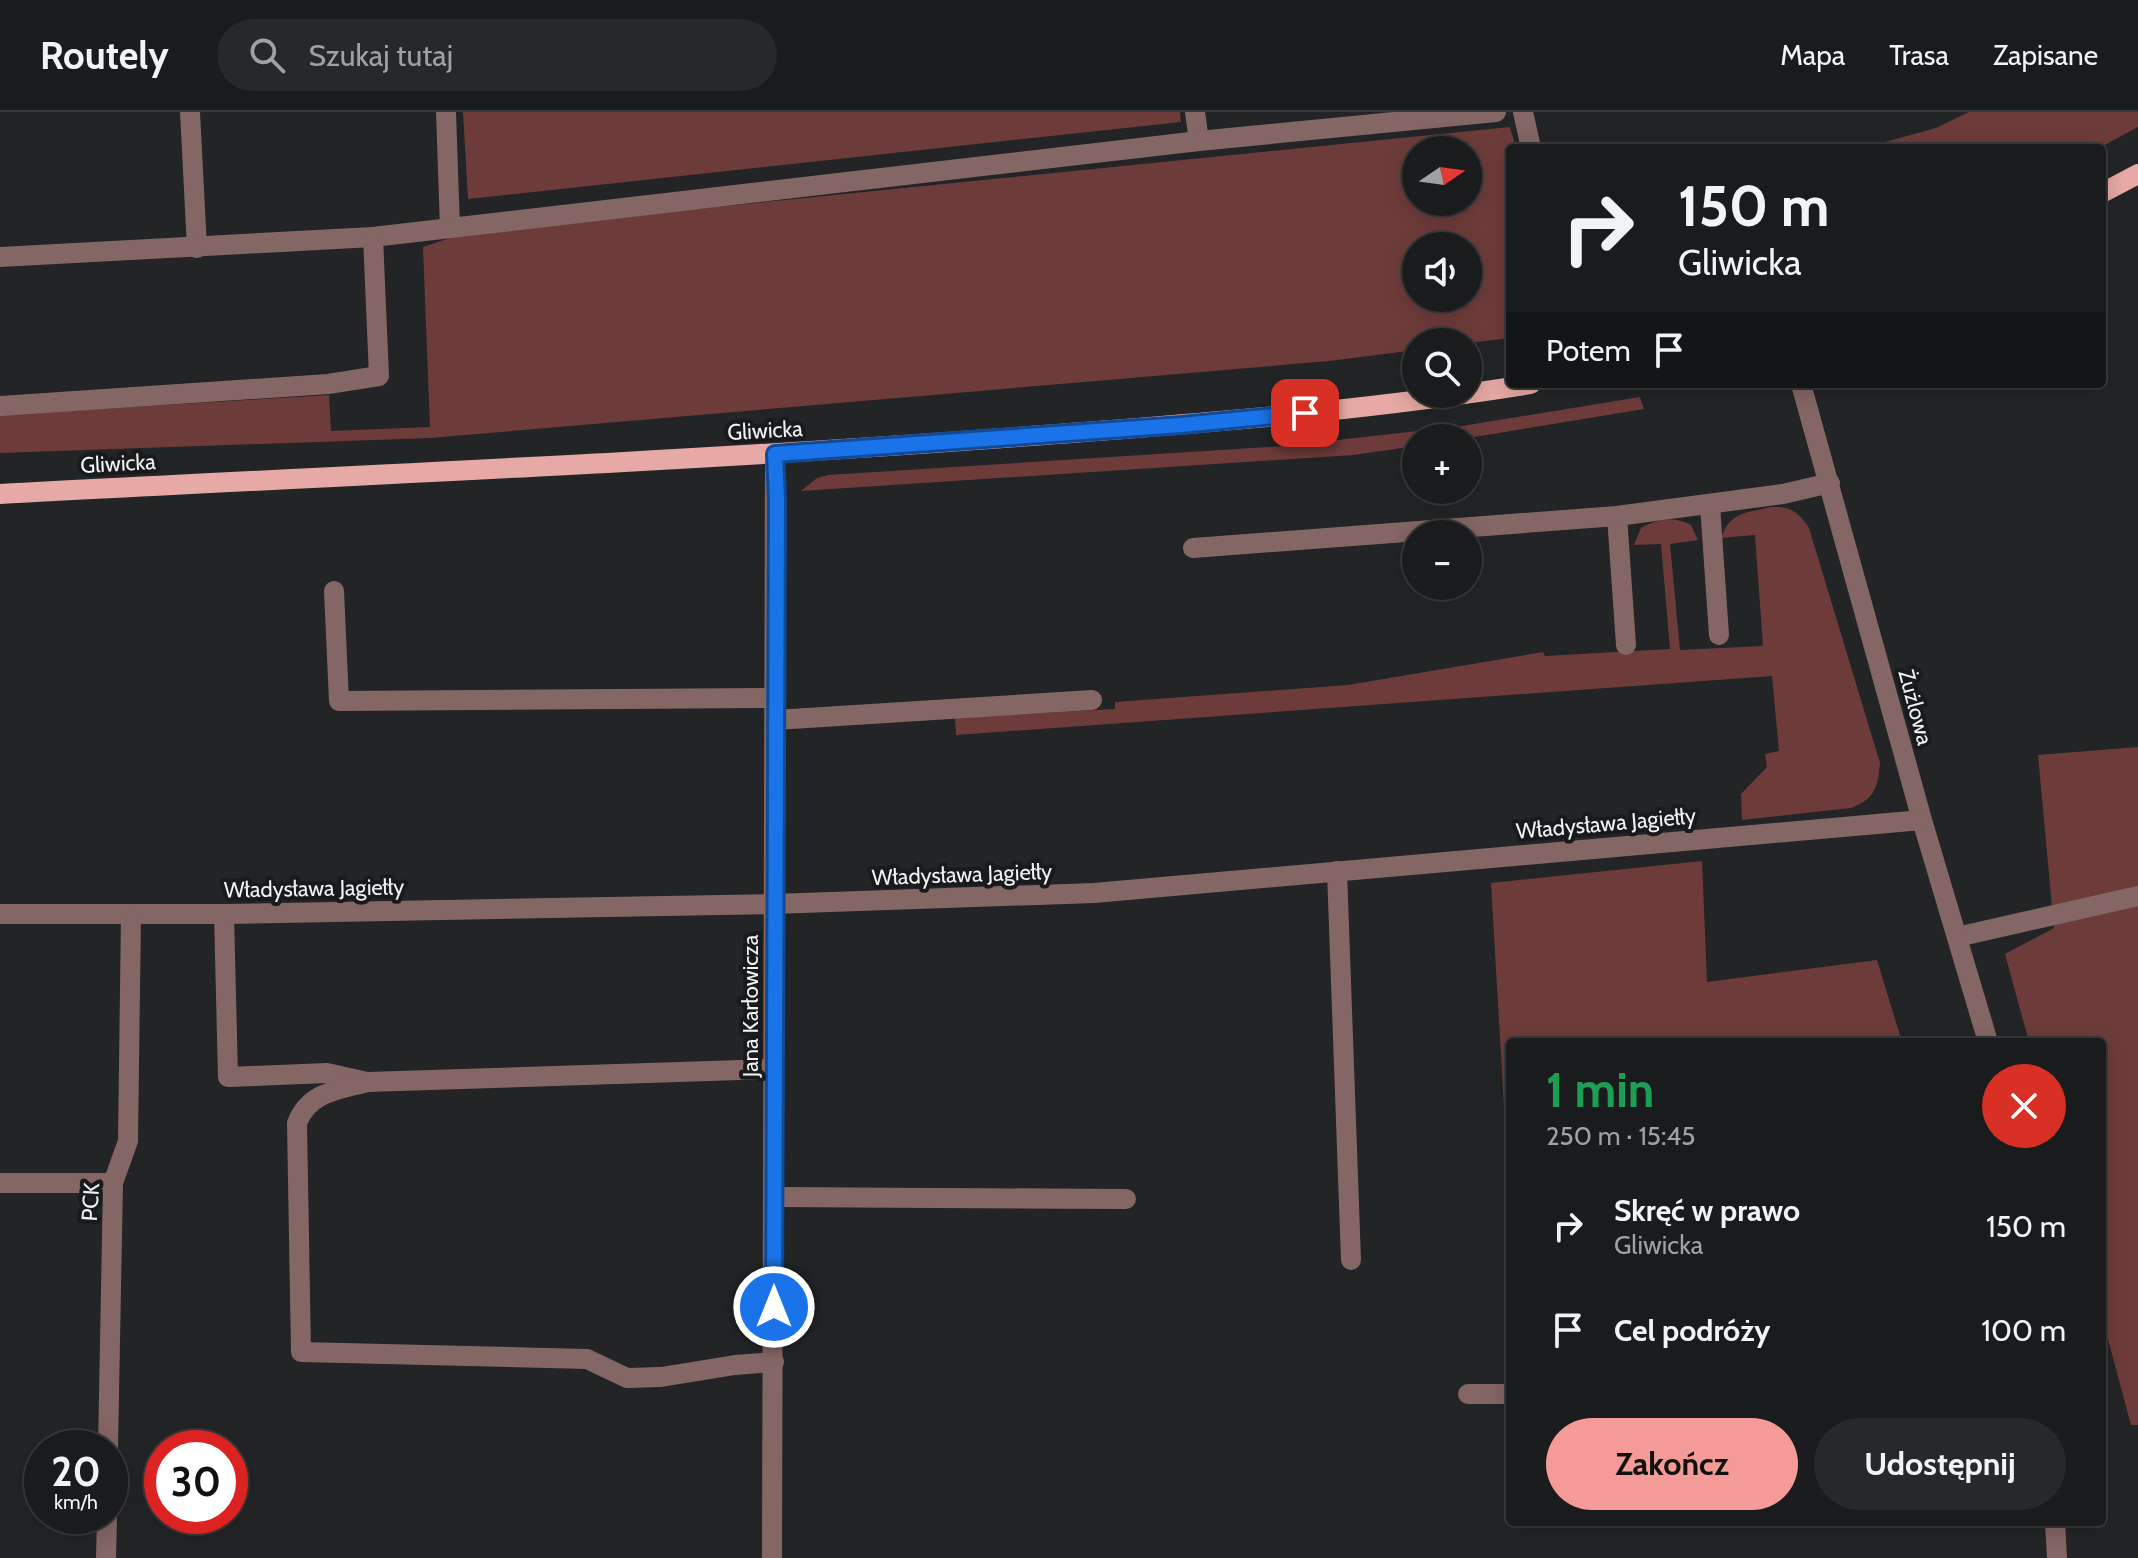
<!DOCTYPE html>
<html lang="pl">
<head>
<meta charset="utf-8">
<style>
	:root { --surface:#1a1b1c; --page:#272829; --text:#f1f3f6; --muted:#9fa1a3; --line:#38393b; --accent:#f59b97 }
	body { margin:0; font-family:Cabin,sans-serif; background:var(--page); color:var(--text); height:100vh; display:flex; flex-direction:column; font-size:30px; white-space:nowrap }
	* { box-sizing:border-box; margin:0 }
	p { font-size:26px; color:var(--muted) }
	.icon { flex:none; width:44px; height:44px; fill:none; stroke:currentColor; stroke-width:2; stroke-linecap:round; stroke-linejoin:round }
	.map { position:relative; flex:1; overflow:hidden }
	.side { position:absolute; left:1506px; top:926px; width:600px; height:488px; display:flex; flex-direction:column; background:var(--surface); border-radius:8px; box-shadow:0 4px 20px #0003,0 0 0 2px var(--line) }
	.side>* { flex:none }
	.top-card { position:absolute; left:1506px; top:32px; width:600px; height:244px; border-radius:8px; box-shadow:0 4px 20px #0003,0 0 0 2px var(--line); background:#1a1b1c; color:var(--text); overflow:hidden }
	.needle { width:52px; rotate:77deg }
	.buttons { position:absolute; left:1402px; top:24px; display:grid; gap:16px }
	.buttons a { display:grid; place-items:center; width:80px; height:80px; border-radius:50%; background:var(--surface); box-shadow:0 4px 20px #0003,0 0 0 2px var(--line); font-size:40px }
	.speed { position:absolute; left:24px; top:1318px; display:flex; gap:16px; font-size:40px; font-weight:700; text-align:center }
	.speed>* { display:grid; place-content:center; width:104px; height:104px; border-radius:50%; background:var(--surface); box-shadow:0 4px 20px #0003,0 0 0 2px var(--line); line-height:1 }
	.speed small { font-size:20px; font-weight:400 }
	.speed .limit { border:12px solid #d22; background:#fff; color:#111 }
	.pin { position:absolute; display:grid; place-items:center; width:68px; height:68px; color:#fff; margin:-34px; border-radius:16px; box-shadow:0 4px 12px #0006 }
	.me { position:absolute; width:88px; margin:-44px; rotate:0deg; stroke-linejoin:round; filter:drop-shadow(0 0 6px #0008) }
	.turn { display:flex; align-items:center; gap:28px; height:168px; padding:0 40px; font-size:36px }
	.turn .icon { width:104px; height:104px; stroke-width:2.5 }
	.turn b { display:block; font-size:56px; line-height:68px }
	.then { display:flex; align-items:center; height:76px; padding:0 40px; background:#0003; gap:16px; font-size:30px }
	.round { display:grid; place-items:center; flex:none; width:84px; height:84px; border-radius:42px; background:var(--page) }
	.overview { display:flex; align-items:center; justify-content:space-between; height:136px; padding:0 40px }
	h1 { font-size:48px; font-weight:700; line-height:60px; color:#1e9e55 }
	.cta { display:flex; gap:16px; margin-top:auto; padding:16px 40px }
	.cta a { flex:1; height:92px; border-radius:48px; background:var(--accent); color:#111; font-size:32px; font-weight:700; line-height:92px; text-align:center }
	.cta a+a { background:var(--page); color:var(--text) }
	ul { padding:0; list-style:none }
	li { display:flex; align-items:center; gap:24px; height:104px; padding:0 40px }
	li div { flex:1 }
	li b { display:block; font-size:30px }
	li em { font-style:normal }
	header { display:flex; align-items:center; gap:48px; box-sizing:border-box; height:112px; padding:0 40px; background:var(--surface); border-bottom:2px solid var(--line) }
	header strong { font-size:38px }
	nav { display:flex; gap:44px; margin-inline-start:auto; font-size:28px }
	.search { width:560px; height:72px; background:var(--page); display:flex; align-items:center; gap:20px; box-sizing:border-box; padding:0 28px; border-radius:44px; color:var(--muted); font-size:30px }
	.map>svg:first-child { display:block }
	.green { fill:#6d3c3a; fill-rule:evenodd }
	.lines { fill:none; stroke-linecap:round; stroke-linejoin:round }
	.service { stroke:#846664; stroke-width:20 }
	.minor { stroke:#846664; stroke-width:20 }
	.primary { stroke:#e6a9a5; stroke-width:20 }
	.route-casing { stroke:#114b97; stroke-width:20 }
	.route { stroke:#1a73e8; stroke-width:14 }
	.labels { text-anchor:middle; stroke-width:8; stroke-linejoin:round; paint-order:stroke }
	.street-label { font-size:22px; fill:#f1f2f3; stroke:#181a1c }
</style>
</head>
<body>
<header>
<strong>Routely</strong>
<div class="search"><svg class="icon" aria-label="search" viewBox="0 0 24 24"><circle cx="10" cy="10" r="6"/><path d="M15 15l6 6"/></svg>Szukaj tutaj</div>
<nav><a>Mapa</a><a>Trasa</a><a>Zapisane</a></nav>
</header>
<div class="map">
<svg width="2138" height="1446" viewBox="0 0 2138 1446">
	<rect width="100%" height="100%" fill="#222426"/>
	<g class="green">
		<polygon points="463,0 1180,0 1181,10 468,87"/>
		<polygon points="1969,0 2138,0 2138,15 2099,36 1863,36 1936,16"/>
		<path d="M 1510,15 L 1516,36 L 1510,36 L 1510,226 L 1468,231 L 1416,230 L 1416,238 L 1329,249 L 430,326 L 0,341 L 0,303 L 329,283 L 331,319 L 430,315 L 423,135 L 468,120 ZM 1416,38 L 1468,38 L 1468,90 L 1416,90 ZM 1416,134 L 1468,134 L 1468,186 L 1416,186 Z"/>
		<polygon points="1640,285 1644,297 1468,326 1416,326 1416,334 1353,343 801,379 817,366 828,363 1284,334 1462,314"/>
		<path d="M 1771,395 C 1790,394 1799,400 1809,416 L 1880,651 C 1878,675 1875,687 1851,696 L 1742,708 L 1741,682 L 1767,655 L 1765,642 L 1779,639 L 1772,564 L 956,623 L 955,606 L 1115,597 L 1115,590 L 1348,573 L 1543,540 L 1545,544 L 1670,537 L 1661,432 L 1634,433 L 1641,416 C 1658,407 1673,404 1691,413 L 1698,428 L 1670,432 L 1680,538 L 1763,534 L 1755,423 L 1721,426 C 1731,399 1746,401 1771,395 Z"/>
		<polygon points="2138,635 2138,1313 2131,1313 2102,1205 2102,930 2029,930 2005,842 2054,816 2038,643"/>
		<polygon points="1702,749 1707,870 1877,848 1902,930 1510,930 1510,1046 1507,1046 1491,771"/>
	</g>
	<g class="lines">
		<g class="service">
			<polyline points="190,0 197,136"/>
			<polyline points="446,0 450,116"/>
			<polyline points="1195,0 1199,29"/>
			<polyline points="1523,0 1531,36"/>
			<polyline points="0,145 373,125 1199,29 1496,0"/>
			<polyline points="0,294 328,272 379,264 373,125"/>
			<polyline points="1710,393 1719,523"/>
			<polyline points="1617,404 1626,533"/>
			<polyline points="1193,436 1617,404 1783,382 1830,371"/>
			<polyline points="775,608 1092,588"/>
			<polyline points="1337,759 1351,1148"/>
			<polyline points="224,802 228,965 327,961 367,970"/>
			<polyline points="1957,825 2138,784"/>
			<polyline points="774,1085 1126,1087"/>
			<polyline points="1468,1282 1510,1282"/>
		</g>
		<g class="minor">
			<polyline points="1801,272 1922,708 1988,930"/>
			<polyline points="334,479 339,589 774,586"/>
			<polyline points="0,802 224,802 773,792 1094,781 1922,708"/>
			<polyline points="0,1071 113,1071"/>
			<path d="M 774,1250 L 735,1253 L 661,1265 L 627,1266 L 587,1247 L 301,1240 L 297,1011 C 309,980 338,978 367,970 L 774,957"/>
			<polyline points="108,1336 113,1071 128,1029 131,802"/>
			<polyline points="2055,1410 2057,1446"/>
			<polyline points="106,1446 107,1404"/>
			<polyline points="772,1446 775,342"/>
		</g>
		<g class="primary">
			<polyline points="2102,81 2138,62"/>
			<path d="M 0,382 C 316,365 632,352 948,330 C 1142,316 1338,303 1531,272"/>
		</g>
	</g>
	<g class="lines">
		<defs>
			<polyline id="route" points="774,1195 777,388 775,342 1181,313 1305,301"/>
		</defs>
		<use href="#route" class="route-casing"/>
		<use href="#route" class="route"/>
	</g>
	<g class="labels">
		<g class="street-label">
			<text transform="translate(765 318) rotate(-3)" y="8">Gliwicka</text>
			<text transform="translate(118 351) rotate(-3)" y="8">Gliwicka</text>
			<text transform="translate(1916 595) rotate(75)" y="8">Żużlowa</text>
			<text transform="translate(1606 711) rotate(-5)" y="8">Władysława Jagiełły</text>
			<text transform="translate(962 762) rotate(-2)" y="8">Władysława Jagiełły</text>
			<text transform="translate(314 776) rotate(-1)" y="8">Władysława Jagiełły</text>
			<text transform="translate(750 894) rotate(-90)" y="8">Jana Karłowicza</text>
			<text transform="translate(90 1090) rotate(-86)" y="8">PCK</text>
		</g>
	</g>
</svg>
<div class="buttons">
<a><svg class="needle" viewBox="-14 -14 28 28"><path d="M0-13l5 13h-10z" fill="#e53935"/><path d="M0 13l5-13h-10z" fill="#9fa1a3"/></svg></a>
<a><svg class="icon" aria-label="sound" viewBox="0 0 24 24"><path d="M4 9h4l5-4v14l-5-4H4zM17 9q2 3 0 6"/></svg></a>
<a><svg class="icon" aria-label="search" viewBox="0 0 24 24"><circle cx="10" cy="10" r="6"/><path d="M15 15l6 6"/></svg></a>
<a>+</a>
<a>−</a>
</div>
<div class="speed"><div>20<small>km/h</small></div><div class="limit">30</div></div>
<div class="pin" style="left:1305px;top:301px;background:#d93025"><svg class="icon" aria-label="arrive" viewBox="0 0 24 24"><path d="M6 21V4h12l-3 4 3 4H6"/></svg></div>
<svg class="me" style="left:774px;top:1195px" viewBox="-20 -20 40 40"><circle r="17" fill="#1a73e8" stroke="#fff" stroke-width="3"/><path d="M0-11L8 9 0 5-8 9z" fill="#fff"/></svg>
<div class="top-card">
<div class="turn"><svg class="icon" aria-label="right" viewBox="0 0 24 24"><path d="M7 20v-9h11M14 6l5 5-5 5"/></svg><div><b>150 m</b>Gliwicka</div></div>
<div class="then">Potem<svg class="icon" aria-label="arrive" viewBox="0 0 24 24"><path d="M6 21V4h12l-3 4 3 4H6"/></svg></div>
</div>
<section class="side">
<div class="overview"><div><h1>1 min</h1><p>250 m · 15:45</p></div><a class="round" style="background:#d93025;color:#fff"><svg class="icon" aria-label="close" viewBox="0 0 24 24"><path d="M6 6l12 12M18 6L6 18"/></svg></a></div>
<ul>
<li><svg class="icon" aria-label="right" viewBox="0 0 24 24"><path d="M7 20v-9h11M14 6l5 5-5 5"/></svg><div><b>Skręć w prawo</b><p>Gliwicka</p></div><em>150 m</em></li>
<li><svg class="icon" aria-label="arrive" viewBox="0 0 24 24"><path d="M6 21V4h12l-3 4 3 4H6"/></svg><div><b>Cel podróży</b></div><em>100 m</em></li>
</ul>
<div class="cta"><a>Zakończ</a><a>Udostępnij</a></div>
</section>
</div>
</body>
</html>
